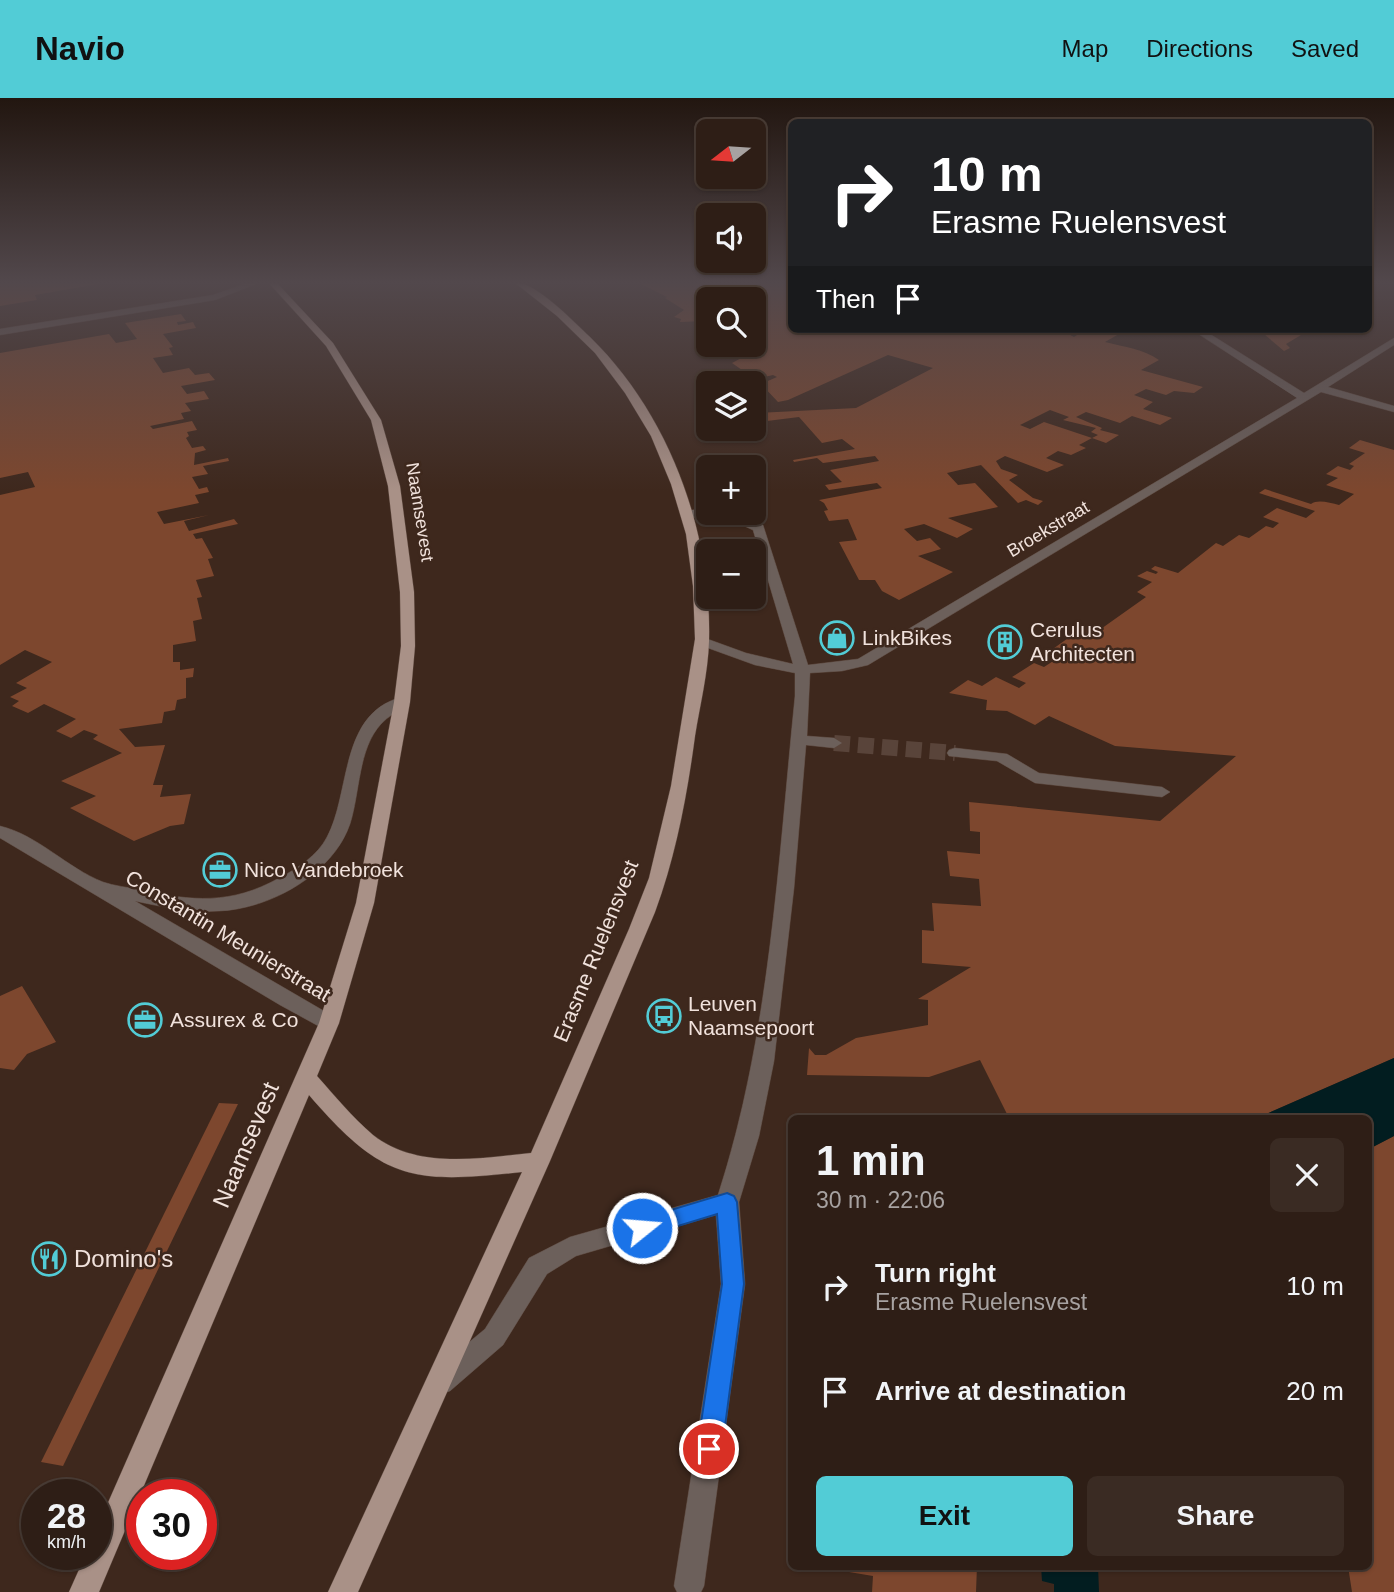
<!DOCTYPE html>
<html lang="en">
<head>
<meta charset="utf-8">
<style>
	:root { --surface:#2e1e16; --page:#3a2b23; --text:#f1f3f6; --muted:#a7a2a1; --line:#493c35; --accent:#52ccd6 }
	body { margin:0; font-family:Helvetica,sans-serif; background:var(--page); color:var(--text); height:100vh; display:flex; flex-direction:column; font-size:26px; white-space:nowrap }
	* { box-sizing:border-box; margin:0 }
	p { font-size:23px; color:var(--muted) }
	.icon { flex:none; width:38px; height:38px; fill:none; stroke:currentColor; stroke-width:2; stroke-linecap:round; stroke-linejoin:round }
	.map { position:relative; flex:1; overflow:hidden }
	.panel { position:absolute; left:788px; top:1017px; width:584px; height:455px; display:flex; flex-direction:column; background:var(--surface); border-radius:10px; box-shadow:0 2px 5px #0004,0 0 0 2px var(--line) }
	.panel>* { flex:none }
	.banner { position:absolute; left:788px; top:21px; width:584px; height:214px; border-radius:10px; box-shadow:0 2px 5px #0004,0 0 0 2px var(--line); background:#202124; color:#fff; overflow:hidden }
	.needle { width:46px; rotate:253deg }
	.buttons { position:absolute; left:696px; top:21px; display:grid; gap:14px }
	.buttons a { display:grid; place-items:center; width:70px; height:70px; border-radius:10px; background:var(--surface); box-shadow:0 2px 5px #0004,0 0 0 2px var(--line); font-size:35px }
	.speed { position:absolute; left:21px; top:1381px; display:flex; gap:14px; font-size:35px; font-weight:700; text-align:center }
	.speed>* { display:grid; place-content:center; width:91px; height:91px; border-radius:50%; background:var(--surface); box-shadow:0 2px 5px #0004,0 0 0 2px var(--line); line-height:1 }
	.speed small { font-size:18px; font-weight:400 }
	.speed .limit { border:10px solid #d22; background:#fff; color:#111 }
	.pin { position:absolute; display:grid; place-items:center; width:60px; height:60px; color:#fff; margin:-30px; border:4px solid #fff; border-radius:50%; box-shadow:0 2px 7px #0007 }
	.me { position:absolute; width:77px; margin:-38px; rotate:73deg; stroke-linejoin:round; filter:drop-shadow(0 0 5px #0008) }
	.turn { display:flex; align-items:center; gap:24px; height:147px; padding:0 28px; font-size:32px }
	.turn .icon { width:91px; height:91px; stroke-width:2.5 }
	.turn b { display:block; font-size:49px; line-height:60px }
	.then { display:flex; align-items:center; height:66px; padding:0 28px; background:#0003; gap:14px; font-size:26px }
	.round { display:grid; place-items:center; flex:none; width:74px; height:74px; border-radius:10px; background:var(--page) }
	.headline { display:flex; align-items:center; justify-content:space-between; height:119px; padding:0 28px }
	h1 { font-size:42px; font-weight:700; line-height:52px }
	.button { display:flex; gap:14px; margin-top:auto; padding:14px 28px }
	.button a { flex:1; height:80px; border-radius:10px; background:var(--accent); color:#111; font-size:28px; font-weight:700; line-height:80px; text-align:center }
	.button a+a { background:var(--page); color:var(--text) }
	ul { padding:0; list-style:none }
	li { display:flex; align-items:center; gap:21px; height:105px; padding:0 28px }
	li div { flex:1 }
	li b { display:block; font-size:26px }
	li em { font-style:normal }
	header { display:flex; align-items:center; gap:42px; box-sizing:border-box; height:98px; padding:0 35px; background:var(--accent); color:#111 }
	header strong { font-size:33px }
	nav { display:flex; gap:38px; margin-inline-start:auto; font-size:24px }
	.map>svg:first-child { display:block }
	.green { fill:#7d472e; fill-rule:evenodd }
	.water { fill:#021d20 }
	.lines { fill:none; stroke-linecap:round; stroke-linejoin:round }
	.minor-tunnel { stroke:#59443a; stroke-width:16; stroke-dasharray:16 8; stroke-linecap:butt }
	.minor-casing { stroke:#5b463c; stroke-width:1 }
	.major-casing { stroke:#5b463c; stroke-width:1 }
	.minor { fill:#6c605b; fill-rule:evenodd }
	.major { fill:#a99187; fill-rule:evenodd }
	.route { fill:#1a73e8; stroke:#114b97; stroke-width:2 }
	.labels { text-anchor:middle; stroke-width:5; stroke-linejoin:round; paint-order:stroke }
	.far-street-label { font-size:18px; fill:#f1e2dc; stroke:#3e281d }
	.poi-label { font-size:21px; fill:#f1e2dc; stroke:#3e281d; text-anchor:start }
	.street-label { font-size:21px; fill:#f1e2dc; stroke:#3e281d }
	.near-street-label { font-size:24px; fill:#f1e2dc; stroke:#3e281d }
	.near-poi-label { font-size:24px; fill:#f1e2dc; stroke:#3e281d; text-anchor:start }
</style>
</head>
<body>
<header>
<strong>Navio</strong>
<nav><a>Map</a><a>Directions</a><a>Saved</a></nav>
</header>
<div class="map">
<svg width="1394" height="1494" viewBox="0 0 1394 1494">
	<rect width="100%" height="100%" fill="#3e281d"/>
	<g class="green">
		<polygon points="0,184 110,184 35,197 37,202 0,208"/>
		<path d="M 637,184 L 791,184 L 791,231 L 1064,231 L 1061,232 L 1074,239 L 1080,235 L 1071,231 L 1112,231 L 1119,236 L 1105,244 C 1125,249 1143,251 1159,262 L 1141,272 L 1203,289 L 1194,295 L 1174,293 L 1166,297 L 1146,291 L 1134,297 L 1153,304 L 1143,311 L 1172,320 L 1160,327 L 1132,318 L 1120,325 L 1086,314 L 1076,319 L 1102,330 L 1100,332 L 1119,337 L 1106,345 L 1092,340 L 1079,347 L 1086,350 L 1071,357 L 1058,353 L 1046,360 L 1064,367 L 1047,374 L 1005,358 L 996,363 L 1001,371 L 1018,377 L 1009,382 L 1033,400 L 1043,403 L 1038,407 L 1026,402 L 1018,405 L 981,367 L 947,375 L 958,387 L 975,385 L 998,409 L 948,420 L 973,431 L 957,440 L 924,426 L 904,431 L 917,443 L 930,440 L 941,451 L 918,458 L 953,474 L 899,502 L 882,493 L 875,482 L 859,482 L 839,444 L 857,442 L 848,421 L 829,423 L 824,413 L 828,412 L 824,405 L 819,402 L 882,390 L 877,385 L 829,392 L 825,387 L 842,384 L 830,372 L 879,363 L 875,358 L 823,365 L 817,360 L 794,364 L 793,362 L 855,351 L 842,341 L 822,345 L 799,319 L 767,323 L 759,315 L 856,310 L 933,270 L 888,257 L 788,302 L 778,304 L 761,286 L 777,279 L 773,277 L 755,281 L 732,265 L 747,257 L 729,252 L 725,254 L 715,247 L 754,247 L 754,201 L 709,201 L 709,235 L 703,236 L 694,227 L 702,223 L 680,224 L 681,221 L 674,219 L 684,212 L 665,200 L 667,199 ZM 1050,312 L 1069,319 L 1063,322 L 1096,330 L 1091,334 L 1098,337 L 1092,340 L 1044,324 L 1030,331 L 1020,327 Z"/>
		<polygon points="181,216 186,223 177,224 178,227 193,224 196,230 163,236 173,249 169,250 173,257 153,260 163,275 189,270 195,277 209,275 215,282 181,288 187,296 204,293 209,301 185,305 191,313 181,315 184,321 150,328 153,331 192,323 197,332 187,334 189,338 186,340 192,350 203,348 206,352 195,355 194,367 228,360 229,363 203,368 208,376 192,379 199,391 207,389 209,394 195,397 199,405 157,414 164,426 209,417 184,423 189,433 234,421 238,426 193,436 196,441 202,440 213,460 208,461 214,478 196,482 202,499 197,500 202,521 193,523 196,543 173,547 173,564 180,564 180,572 194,570 193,579 186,580 186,600 177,602 175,612 164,614 162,625 119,631 135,649 165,647 153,687 163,687 160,699 191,696 184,726 170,728 134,743 70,710 96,698 61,683 122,655 93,641 98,637 84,632 71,640 56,633 76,621 44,606 28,615 12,608 19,603 10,599 27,590 16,585 52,564 25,552 0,567 0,397 35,389 28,374 0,380 0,255 109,236 116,245 137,241 125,225"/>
		<polygon points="1258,231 1311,231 1286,246 1290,250 1284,253"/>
		<path d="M 1360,342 L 1394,352 L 1394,960 L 1257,1020 L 1009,1020 L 980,962 L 929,979 L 807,977 L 809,950 L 815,957 L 826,957 L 856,940 L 928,927 L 928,902 L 918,901 L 971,869 L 922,865 L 922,832 L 934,833 L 932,805 L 981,808 L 979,781 L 950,778 L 947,753 L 980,756 L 980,734 L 970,733 L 969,704 L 1160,723 L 1236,658 L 1115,648 L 1049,618 L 1035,627 L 1007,613 L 986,612 L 987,602 L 949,595 L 968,582 L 982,588 L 996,579 L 1019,590 L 1026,585 L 1012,579 L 1034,565 L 1044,569 L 1061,558 L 1050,553 L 1085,528 L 1098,533 L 1146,499 L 1137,494 L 1152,484 L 1137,478 L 1147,473 L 1156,476 L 1158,474 L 1151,471 L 1155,468 L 1178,475 L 1216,445 L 1223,448 L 1239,437 L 1249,440 L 1266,428 L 1273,430 L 1279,425 L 1263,419 L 1277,410 L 1306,420 L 1315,413 L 1259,395 L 1265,391 L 1311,406 C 1318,401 1330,405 1339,407 L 1354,396 L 1326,387 L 1338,380 L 1326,376 L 1338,368 L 1350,372 L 1354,368 L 1349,366 L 1365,355 L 1349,350 Z"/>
		<polygon points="22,888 56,944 27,956 14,972 0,970 0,898"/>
		<polygon points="219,1005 238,1006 63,1368 41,1364"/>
		<polygon points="1394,1038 1394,1494 1352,1494 1348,1468 1368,1468 1369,1051"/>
		<polygon points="849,1468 977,1468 976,1494 872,1494 873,1478 849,1474"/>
	</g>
	<g class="water">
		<polygon points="1394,960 1394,1038 1369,1051 1368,1020 1257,1020"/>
		<polygon points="1041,1468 1098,1468 1099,1494 1054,1494 1054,1486 1042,1483"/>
	</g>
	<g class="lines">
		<polyline class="minor-tunnel" points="834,645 955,655"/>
		<defs>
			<g id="minor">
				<polygon points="250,184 261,184 215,202 0,237 0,231 213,197"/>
				<path d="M 1191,231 L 1202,231 L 1304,295 L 1394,240 L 1394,247 L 1328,289 L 1394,308 L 1394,314 L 1321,294 L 868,567 L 842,573 L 810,575 L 807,638 L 834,640 L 842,645 L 834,650 L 806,647 L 794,790 L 774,963 L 759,1038 L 739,1104 L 745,1186 L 704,1488 L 701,1494 L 677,1494 L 674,1488 L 721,1186 L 716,1117 L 576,1158 L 547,1176 L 503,1247 L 450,1293 L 441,1296 L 432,1293 L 428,1284 L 432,1275 L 485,1231 L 529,1160 L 570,1139 L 718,1097 C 770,937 778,765 795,598 L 795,575 L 755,567 L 697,546 L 695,543 L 702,539 L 746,555 L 793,566 L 753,432 L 733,423 L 687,419 L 681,415 C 694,406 748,418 763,427 L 808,567 L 858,561 L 1297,300 Z"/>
				<path d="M 402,599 L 407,601 L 410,604 L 407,607 C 399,613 388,618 381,626 C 358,651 360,695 350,726 C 333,776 270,811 219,813 C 190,815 163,809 135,803 L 336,920 L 339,925 L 336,930 L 329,933 L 322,930 L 280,907 L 0,740 L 0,728 C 38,737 67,770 103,784 C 114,788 128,789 140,792 C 192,803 231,807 279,780 C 297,771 318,757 327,739 C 351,694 339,615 402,599 Z"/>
				<polygon points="955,650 1007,656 1039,675 1162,689 1170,694 1162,699 1035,685 997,663 949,658 947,655 949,652"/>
			</g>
			<path id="major" d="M 268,184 L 276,184 L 333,245 L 381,322 L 400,388 L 414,494 L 415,548 L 410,604 L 374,805 L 339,925 L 317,978 C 335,998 352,1019 373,1037 C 418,1072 479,1060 531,1055 L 629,831 L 649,780 L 671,688 L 695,541 L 693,488 L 686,436 L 671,386 L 651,338 L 625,295 L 595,255 L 557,218 L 514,184 C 536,184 573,223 590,239 C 669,316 712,433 709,543 C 708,575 700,607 695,638 C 687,698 676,757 655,814 L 550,1063 L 358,1494 L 328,1494 L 522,1074 C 412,1086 383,1083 309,997 L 99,1494 L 69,1494 L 86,1456 L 96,1456 L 96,1432 L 319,925 L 356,805 L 394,604 L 401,548 L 400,494 L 388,388 L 371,322 L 326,248 Z"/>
		</defs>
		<use href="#minor" class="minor-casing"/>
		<use href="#major" class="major-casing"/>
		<use href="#minor" class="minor"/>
		<use href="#major" class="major"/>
	</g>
	<linearGradient id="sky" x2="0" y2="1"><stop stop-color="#221610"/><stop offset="0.47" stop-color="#52484c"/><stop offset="1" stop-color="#52484c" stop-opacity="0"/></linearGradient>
	<rect width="1394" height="393" fill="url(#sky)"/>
	<polygon class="route" points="727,1095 734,1098 737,1104 744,1186 722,1351 718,1360 709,1363 701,1360 697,1351 722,1186 717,1116 642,1139 634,1137 631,1130 634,1123"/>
	<defs>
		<symbol id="shop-ring" viewBox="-11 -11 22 22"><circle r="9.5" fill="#3e281d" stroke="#52ccd6" stroke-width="1.5"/><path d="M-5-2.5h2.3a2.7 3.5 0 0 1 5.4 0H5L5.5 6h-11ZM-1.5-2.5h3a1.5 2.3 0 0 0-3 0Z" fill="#52ccd6"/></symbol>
		<symbol id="building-ring" viewBox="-11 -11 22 22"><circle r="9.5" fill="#3e281d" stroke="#52ccd6" stroke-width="1.5"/><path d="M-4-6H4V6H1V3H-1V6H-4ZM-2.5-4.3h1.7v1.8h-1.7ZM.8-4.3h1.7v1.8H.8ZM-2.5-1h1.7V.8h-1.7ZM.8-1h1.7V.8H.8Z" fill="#52ccd6"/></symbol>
		<symbol id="office-ring" viewBox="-11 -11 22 22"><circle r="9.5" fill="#3e281d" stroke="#52ccd6" stroke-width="1.5"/><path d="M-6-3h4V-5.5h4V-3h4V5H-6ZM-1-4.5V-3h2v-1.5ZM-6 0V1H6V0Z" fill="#52ccd6"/></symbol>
		<symbol id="bus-ring" viewBox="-11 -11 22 22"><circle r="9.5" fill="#3e281d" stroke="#52ccd6" stroke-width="1.5"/><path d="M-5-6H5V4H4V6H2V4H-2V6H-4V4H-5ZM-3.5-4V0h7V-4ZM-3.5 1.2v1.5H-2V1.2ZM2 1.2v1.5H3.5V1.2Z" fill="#52ccd6"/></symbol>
		<symbol id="restaurant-ring" viewBox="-11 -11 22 22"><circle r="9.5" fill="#3e281d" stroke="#52ccd6" stroke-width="1.5"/><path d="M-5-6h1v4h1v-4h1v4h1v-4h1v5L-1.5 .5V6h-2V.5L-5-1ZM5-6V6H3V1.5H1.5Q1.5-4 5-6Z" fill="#52ccd6"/></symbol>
	</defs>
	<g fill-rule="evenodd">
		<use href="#shop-ring" x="818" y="521" width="38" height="38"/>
		<use href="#building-ring" x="986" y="525" width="38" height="38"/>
		<use href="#office-ring" x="201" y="753" width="38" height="38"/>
		<use href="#bus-ring" x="645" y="899" width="38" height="38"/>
		<use href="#office-ring" x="126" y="903" width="38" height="38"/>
		<use href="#restaurant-ring" x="30" y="1142" width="38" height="38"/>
	</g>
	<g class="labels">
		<g class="far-street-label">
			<text transform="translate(420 414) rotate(81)" y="6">Naamsevest</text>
			<text transform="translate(1048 431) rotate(-31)" y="6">Broekstraat</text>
		</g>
		<g class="poi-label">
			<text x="1030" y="539">Cerulus<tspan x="1030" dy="24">Architecten</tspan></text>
			<text x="862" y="547">LinkBikes</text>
			<text x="244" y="779">Nico Vandebroek</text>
			<text x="688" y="913">Leuven<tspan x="688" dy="24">Naamsepoort</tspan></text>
			<text x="170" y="929">Assurex &amp; Co</text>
		</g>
		<g class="street-label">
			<text transform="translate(228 838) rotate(31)" y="7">Constantin Meunierstraat</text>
			<text transform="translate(596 853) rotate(-68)" y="7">Erasme Ruelensvest</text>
		</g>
		<g class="near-street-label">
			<text transform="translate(246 1047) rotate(-67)" y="8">Naamsevest</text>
		</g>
		<g class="near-poi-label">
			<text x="74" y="1169">Domino's</text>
		</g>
	</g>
</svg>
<div class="buttons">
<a><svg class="needle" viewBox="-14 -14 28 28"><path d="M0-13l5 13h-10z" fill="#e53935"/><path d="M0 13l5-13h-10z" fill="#a7a2a1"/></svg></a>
<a><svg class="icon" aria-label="sound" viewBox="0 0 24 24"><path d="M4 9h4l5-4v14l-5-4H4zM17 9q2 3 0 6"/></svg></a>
<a><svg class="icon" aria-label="search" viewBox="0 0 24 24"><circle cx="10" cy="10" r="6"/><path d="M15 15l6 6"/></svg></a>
<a><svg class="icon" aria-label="layers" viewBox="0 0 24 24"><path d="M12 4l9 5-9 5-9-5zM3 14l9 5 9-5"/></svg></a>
<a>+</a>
<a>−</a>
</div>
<div class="speed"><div>28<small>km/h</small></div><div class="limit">30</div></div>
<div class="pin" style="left:709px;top:1351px;background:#d93025"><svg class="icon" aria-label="arrive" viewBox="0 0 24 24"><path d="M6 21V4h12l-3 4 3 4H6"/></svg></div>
<svg class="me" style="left:642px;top:1130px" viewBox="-20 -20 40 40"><circle r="17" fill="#1a73e8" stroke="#fff" stroke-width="3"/><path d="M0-11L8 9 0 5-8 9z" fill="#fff"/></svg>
<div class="banner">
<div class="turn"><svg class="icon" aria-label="right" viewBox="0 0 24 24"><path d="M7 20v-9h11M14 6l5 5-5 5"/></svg><div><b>10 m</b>Erasme Ruelensvest</div></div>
<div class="then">Then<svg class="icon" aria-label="arrive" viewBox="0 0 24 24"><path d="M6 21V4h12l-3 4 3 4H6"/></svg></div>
</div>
<section class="panel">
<div class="headline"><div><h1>1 min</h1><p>30 m · 22:06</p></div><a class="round"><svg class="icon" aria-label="close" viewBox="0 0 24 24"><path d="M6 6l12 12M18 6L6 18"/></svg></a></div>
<ul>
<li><svg class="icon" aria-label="right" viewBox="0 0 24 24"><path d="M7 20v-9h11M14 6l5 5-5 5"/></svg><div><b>Turn right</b><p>Erasme Ruelensvest</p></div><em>10 m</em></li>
<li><svg class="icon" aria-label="arrive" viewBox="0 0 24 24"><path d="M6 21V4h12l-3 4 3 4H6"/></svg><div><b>Arrive at destination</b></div><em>20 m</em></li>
</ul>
<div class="button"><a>Exit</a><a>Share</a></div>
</section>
</div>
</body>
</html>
